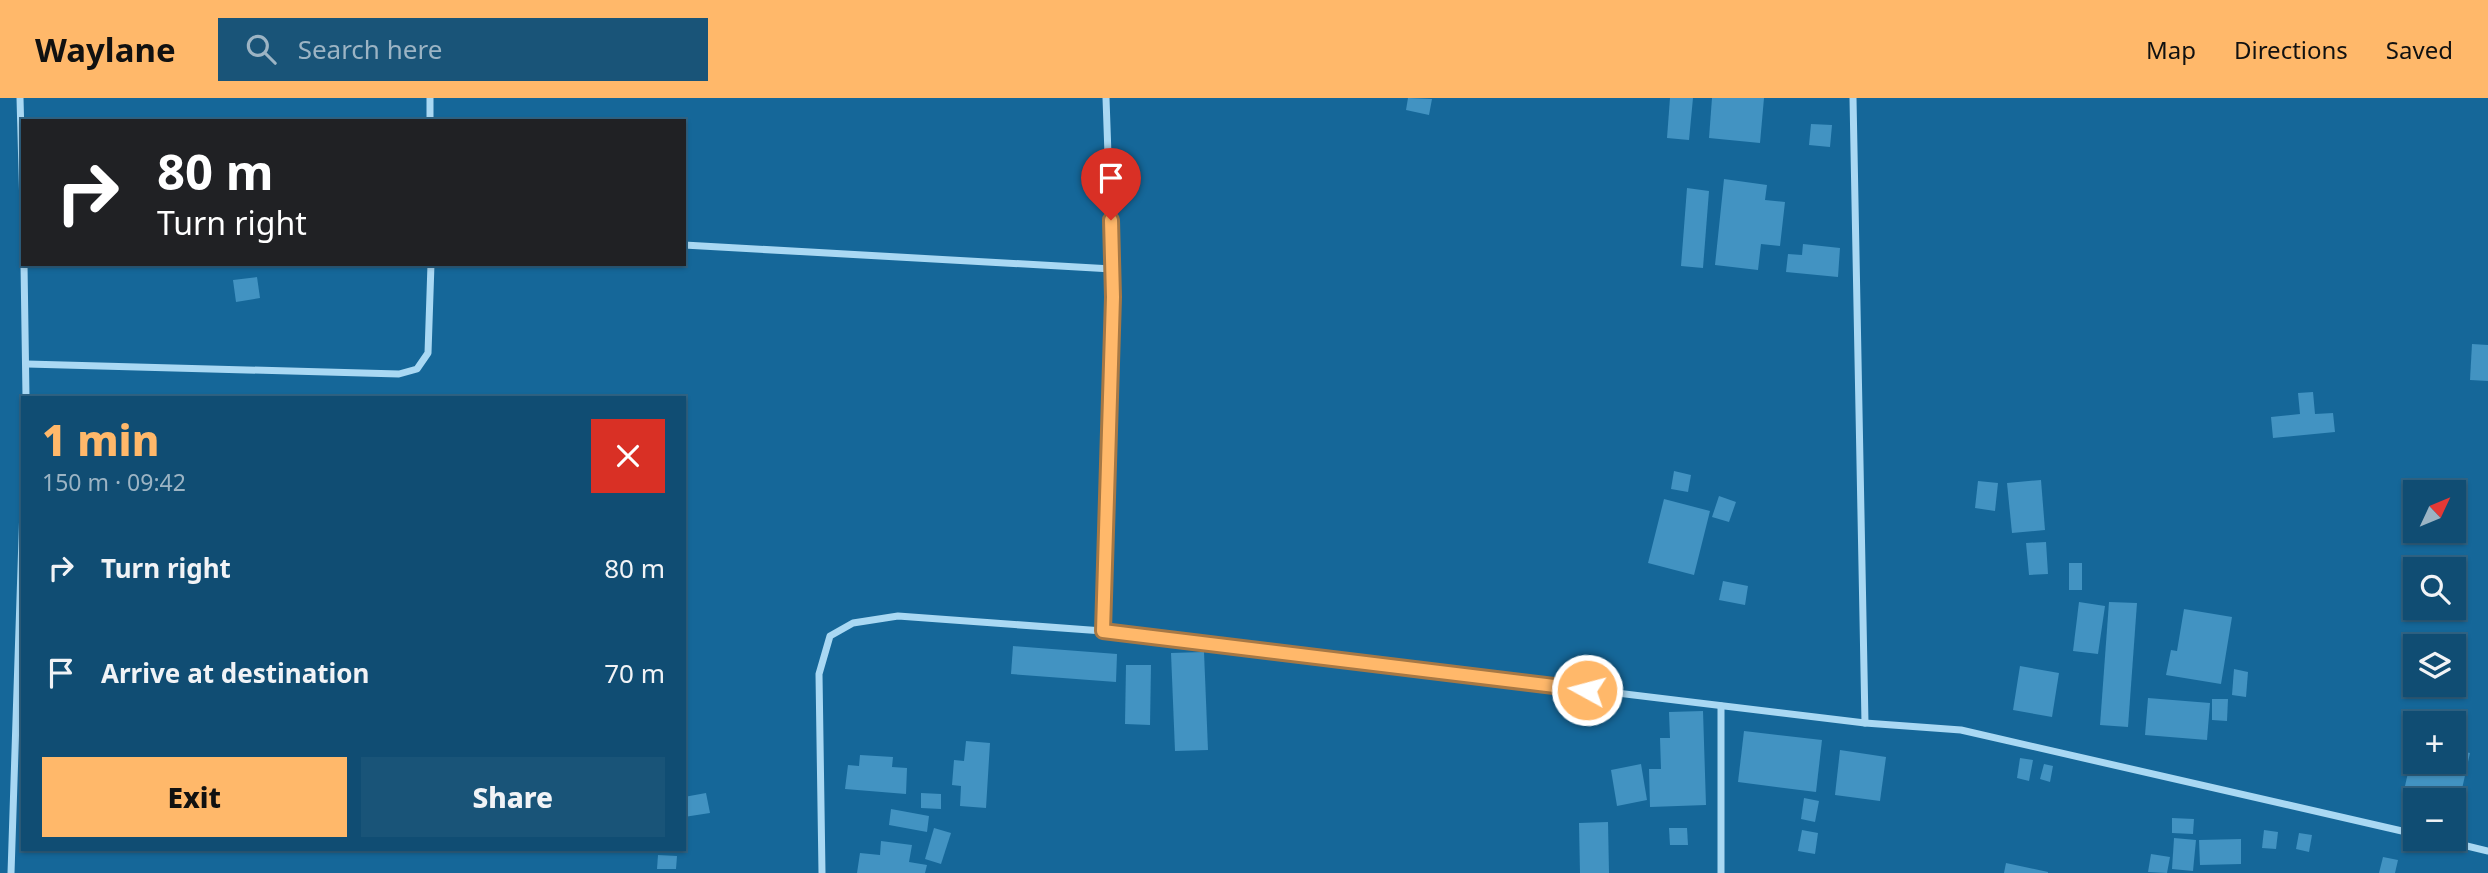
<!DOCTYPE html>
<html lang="en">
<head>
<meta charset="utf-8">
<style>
	:root { --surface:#104d73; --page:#195478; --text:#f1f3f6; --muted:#9cb4c4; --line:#306485; --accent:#ffb86a }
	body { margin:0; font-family:"Noto Sans",sans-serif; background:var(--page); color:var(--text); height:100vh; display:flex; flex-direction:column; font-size:26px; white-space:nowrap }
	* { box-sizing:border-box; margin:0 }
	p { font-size:23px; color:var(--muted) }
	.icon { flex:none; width:38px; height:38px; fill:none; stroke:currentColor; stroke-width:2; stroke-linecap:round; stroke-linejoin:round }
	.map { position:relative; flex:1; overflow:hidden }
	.details { position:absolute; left:21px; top:298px; width:665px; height:455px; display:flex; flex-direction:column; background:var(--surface); border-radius:0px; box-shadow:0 2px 5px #0004,0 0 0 2px var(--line) }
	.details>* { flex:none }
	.banner { position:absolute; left:21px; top:21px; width:665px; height:147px; border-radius:0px; box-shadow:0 2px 5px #0004,0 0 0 2px var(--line); background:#202124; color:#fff; overflow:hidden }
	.needle { width:46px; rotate:46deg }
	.buttons { position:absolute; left:2403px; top:382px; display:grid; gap:14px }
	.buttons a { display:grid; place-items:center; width:63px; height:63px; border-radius:0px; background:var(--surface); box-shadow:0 2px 5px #0004,0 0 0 2px var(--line); font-size:35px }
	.pin { position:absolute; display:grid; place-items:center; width:60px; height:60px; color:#fff; margin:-72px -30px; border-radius:50% 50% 50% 0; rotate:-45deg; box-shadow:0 0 7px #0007 }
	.pin .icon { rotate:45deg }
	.me { position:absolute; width:77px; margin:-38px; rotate:277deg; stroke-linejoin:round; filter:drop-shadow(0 0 5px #0008) }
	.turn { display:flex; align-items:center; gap:24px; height:147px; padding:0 21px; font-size:32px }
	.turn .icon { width:91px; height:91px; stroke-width:2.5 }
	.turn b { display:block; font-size:49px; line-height:60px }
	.round { display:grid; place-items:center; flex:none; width:74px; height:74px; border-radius:0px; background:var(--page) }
	.head { display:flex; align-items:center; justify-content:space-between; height:119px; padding:0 21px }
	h1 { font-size:42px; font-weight:800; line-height:52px; color:var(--accent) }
	.action { display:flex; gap:14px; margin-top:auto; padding:14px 21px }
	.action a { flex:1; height:80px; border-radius:0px; background:var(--accent); color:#111; font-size:28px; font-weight:800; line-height:80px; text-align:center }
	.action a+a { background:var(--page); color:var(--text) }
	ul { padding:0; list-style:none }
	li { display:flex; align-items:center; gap:21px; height:105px; padding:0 21px }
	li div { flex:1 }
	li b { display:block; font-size:26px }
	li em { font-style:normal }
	header { display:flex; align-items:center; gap:42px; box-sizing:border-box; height:98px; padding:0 35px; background:var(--accent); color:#111 }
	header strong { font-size:33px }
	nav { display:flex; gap:38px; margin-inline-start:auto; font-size:24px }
	.search { width:490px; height:63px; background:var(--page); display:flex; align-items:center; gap:18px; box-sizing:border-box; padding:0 24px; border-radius:0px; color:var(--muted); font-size:26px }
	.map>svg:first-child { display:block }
	.building { fill:#4293c2 }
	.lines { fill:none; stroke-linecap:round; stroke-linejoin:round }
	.minor { stroke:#a9d8f3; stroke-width:7 }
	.route-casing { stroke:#a67845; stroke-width:18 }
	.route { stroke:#ffb86a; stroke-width:12 }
</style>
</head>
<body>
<header>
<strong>Waylane</strong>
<div class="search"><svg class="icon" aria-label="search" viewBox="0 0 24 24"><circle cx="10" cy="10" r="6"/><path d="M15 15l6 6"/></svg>Search here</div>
<nav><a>Map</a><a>Directions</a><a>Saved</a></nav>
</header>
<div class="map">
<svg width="2488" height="775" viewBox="0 0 2488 775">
	<rect width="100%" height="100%" fill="#156799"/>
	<g class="building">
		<polygon points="1408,0 1432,1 1429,17 1406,12"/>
		<polygon points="1670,0 1693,0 1689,42 1667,40"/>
		<polygon points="1712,0 1764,0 1760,45 1709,40"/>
		<polygon points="1811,26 1832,27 1830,49 1809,47"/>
		<polygon points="1724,81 1767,87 1765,102 1785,104 1780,148 1761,146 1758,172 1715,167"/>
		<polygon points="1687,90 1709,93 1703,170 1681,168"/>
		<polygon points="1803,146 1840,150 1838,179 1786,174 1788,156 1802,157"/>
		<polygon points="257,179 260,200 236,204 233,182"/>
		<polygon points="2472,246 2488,247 2488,283 2470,282"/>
		<polygon points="2313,294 2315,316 2333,315 2335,334 2273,340 2271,319 2300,316 2298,295"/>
		<polygon points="1674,373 1691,377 1688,394 1671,391"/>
		<polygon points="2041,382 2045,432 2012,435 2007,385"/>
		<polygon points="1978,383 1998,385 1995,413 1975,410"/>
		<polygon points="1719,398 1736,404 1729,424 1712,419"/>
		<polygon points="1664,401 1710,413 1694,477 1648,465"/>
		<polygon points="2046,444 2048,476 2029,477 2026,445"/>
		<rect x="2069" y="465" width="13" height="27"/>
		<polygon points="1723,483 1748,488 1745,507 1719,502"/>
		<polygon points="2079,504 2105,508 2098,556 2073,553"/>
		<polygon points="2109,504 2137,505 2128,629 2100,627"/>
		<polygon points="2184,511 2232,519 2221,586 2166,577 2171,552 2177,553"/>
		<polygon points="1013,548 1117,556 1116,584 1011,576"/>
		<polygon points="1204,554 1208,652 1175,653 1171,555"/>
		<polygon points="1126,567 1151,567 1150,627 1125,626"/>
		<polygon points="2020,568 2059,575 2052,619 2013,612"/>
		<polygon points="2234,571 2248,574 2246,599 2232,597"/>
		<polygon points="2148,600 2210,605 2207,642 2145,637"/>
		<polygon points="2212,601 2228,601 2227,623 2212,622"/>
		<polygon points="1703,613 1706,707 1650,709 1649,671 1661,671 1660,640 1670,640 1669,614"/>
		<polygon points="1744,633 1822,642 1816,694 1738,684"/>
		<polygon points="966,643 990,645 986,710 960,708 961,688 952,687 954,662 964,663"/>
		<polygon points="2414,648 2415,663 2454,663 2454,652 2470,655 2460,700 2405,688"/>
		<polygon points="1840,652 1886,659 1880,703 1835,697"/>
		<polygon points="860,657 893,659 892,669 907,670 906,696 845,691 848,667 859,668"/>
		<polygon points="2020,660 2033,662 2029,683 2017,680"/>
		<polygon points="1641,666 1647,702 1617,708 1611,672"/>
		<polygon points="2044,666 2053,668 2050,684 2040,681"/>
		<polygon points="706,695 710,715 684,719 684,699"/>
		<polygon points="921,695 941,696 941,711 921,710"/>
		<polygon points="1804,700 1819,703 1815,724 1801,721"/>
		<polygon points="891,711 929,718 927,734 889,727"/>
		<polygon points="2172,720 2194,721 2193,736 2172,735"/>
		<polygon points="1608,724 1609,775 1580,775 1579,725"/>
		<polygon points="934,730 951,735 941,766 925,761"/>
		<polygon points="1669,730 1687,730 1688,747 1670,747"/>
		<polygon points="1802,732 1818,735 1815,756 1798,753"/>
		<polygon points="2264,732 2278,734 2276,751 2262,750"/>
		<polygon points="2299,735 2312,737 2309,754 2296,751"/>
		<polygon points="2174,740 2196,742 2193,773 2172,771"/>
		<polygon points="2241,741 2241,766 2200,767 2199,742"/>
		<polygon points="881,743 912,747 909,764 927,767 925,775 857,775 860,755 880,757"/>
		<polygon points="2151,756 2170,759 2167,775 2148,774"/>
		<polygon points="658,757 677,758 676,771 657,771"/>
		<polygon points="2383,759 2398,762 2395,775 2379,775"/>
		<polygon points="2006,765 2048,774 2048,775 2004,775"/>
	</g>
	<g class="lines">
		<g class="minor">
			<polyline points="20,0 23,111"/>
			<polyline points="430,0 430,23"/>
			<polyline points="1853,0 1865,625"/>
			<polyline points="684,147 1112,171"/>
			<polyline points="24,166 26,299"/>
			<polyline points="27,266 399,276 417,271 428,255 431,166"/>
			<polyline points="1103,533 1113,199 1106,0"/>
			<polyline points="2434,740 2488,753"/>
			<polyline points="11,775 23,409"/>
			<polyline points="822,775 819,576 830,538 853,525 898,518 1103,533 1865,625 1961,632 2415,736"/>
			<polyline points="1721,775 1721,608"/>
		</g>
	</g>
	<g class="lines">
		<defs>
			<polyline id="route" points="1111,122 1113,199 1103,533 1587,592"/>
		</defs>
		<use href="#route" class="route-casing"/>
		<use href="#route" class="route"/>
	</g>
</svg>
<div class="buttons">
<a><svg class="needle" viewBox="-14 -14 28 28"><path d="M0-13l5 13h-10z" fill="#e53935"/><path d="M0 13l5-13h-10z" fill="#9cb4c4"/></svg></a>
<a><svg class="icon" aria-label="search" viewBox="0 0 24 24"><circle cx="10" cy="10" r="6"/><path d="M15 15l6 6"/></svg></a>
<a><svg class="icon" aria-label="layers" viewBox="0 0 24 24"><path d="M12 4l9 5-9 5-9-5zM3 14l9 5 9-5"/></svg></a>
<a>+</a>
<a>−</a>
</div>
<div class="pin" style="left:1111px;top:122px;background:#d93025"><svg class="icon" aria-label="arrive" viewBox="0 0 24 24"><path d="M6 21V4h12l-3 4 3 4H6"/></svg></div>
<svg class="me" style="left:1587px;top:592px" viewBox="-20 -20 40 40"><circle r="17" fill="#ffb86a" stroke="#fff" stroke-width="3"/><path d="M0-11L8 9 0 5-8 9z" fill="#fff"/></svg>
<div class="banner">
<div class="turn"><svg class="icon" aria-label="right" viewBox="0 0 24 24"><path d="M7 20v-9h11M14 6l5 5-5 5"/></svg><div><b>80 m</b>Turn right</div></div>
</div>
<section class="details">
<div class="head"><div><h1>1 min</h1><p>150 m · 09:42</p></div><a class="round" style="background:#d93025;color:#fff"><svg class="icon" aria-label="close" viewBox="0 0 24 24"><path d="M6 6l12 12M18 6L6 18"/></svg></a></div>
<ul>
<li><svg class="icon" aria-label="right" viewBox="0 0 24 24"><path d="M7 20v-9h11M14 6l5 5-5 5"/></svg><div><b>Turn right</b></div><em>80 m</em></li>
<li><svg class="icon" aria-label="arrive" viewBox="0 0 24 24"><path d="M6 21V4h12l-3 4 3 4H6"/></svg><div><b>Arrive at destination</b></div><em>70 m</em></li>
</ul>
<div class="action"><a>Exit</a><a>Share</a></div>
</section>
</div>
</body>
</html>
